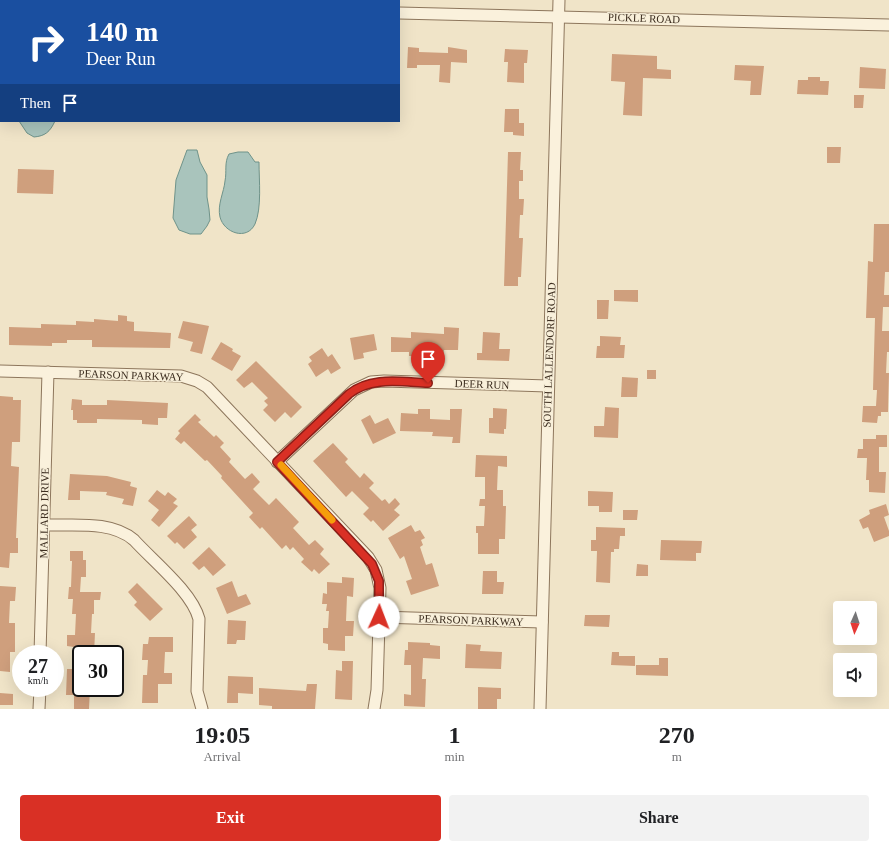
<!DOCTYPE html>
<html lang="en">
<head>
<meta charset="utf-8">
<style>
	:root { --surface:#fff; --page:#f2f2f2; --text:#202124; --muted:#757577; --accent:#d93025 }
	body { margin:0; font-family:"Times New Roman",serif; background:var(--page); color:var(--text); height:100vh; display:flex; flex-direction:column; font-size:15px; white-space:nowrap }
	* { box-sizing:border-box; margin:0 }
	p { font-size:13px; color:var(--muted) }
	.icon { flex:none; width:22px; height:22px; fill:none; stroke:currentColor; stroke-width:2; stroke-linecap:round; stroke-linejoin:round }
	.map { position:relative; height:709px; overflow:hidden }
	.sheet { display:flex; flex-direction:column; background:var(--surface); flex:1 }
	.sheet>* { flex:none }
	.banner { position:absolute; left:0px; top:0px; width:400px; height:122px; box-shadow:0 4px 16px #0002; background:#1a4fa0; color:#fff; overflow:hidden }
	.needle { width:26px; rotate:183deg }
	.buttons { position:absolute; left:833px; top:601px; display:grid; gap:8px }
	.buttons a { display:grid; place-items:center; width:44px; height:44px; border-radius:4px; background:var(--surface); box-shadow:0 4px 16px #0002; font-size:20px }
	.speed { position:absolute; left:12px; top:645px; display:flex; gap:8px; font-size:20px; font-weight:700; text-align:center }
	.speed>* { display:grid; place-content:center; width:52px; height:52px; border-radius:50%; background:var(--surface); box-shadow:0 4px 16px #0002; line-height:1 }
	.speed small { font-size:10px; font-weight:400 }
	.speed .limit { border:2px solid #111; border-radius:6px; background:#fff; color:#111 }
	.pin { position:absolute; display:grid; place-items:center; width:34px; height:34px; color:#fff; margin:-41px -17px; border-radius:50% 50% 50% 0; rotate:-45deg; box-shadow:0 0 4px #0007 }
	.pin .icon { rotate:45deg }
	.me { position:absolute; width:44px; margin:-22px; rotate:2deg; stroke-linejoin:round; filter:drop-shadow(0 0 3px #0008) }
	.turn { display:flex; align-items:center; gap:14px; height:84px; padding:0 20px; font-size:18px }
	.turn .icon { width:52px; height:52px; stroke-width:2.5 }
	.turn b { display:block; font-size:28px; line-height:34px }
	.then { display:flex; align-items:center; height:38px; padding:0 20px; background:#0003; gap:8px; font-size:15px }
	.eta { display:flex; justify-content:space-evenly; align-items:center; height:68px; text-align:center }
	.eta b { font-size:24px; font-weight:800; line-height:28px }
	.cta { display:flex; gap:8px; margin-top:auto; padding:8px 20px }
	.cta a { flex:1; height:46px; border-radius:4px; background:var(--accent); color:#fff; font-size:16px; font-weight:800; line-height:46px; text-align:center }
	.cta a+a { background:var(--page); color:var(--text) }
	.map>svg:first-child { display:block }
	.water { fill:#a9c4bc; stroke:#6f938a }
	.building { fill:#cf9f7d }
	.lines { fill:none; stroke-linecap:round; stroke-linejoin:round }
	.minor-casing { stroke:#8d765c; stroke-width:13 }
	.minor { stroke:#faf1dc; stroke-width:11 }
	.route-casing { stroke:#8d1f18; stroke-width:10 }
	.route { stroke:#d93025; stroke-width:7 }
	.slow { stroke:#f59e0b; stroke-width:7 }
	.labels { text-anchor:middle; stroke-width:3; stroke-linejoin:round; paint-order:stroke }
	.street-label { font-size:11px; fill:#3d2e20; stroke:#f7eed8 }
</style>
</head>
<body>
<div class="map">
<svg width="889" height="709" viewBox="0 0 889 709">
	<rect width="100%" height="100%" fill="#f0e4c8"/>
	<g class="water">
		<path d="M 19,121 L 55,121 C 50,132 45,136 34,137 L 27,133 Z"/>
		<polygon points="187,150 197,150 200,162 207,175 207,197 209,209 210,220 207,226 201,234 190,234 179,230 173,218 176,180"/>
		<path d="M 238,152 L 248,152 L 255,162 L 259,162 C 259,180 262,208 255,224 C 247,241 224,233 220,217 C 217,205 224,192 225,181 C 227,171 224,163 229,154 Z"/>
	</g>
	<g class="building">
		<polygon points="408,47 419,48 419,52 448,53 448,47 467,50 467,63 451,62 450,83 439,82 440,65 417,65 417,68 407,68"/>
		<polygon points="505,49 528,50 527,63 524,63 524,83 507,82 508,62 504,62"/>
		<polygon points="612,54 657,56 657,69 671,70 671,79 643,78 642,116 623,115 625,82 611,81"/>
		<polygon points="735,65 764,66 761,95 750,95 751,81 734,80"/>
		<polygon points="860,67 886,69 885,89 859,88"/>
		<polygon points="808,77 820,77 820,81 829,81 828,95 797,94 798,80 808,80"/>
		<polygon points="854,95 864,95 863,108 854,108"/>
		<polygon points="505,109 519,109 519,123 524,123 524,136 513,135 513,132 504,132"/>
		<polygon points="827,147 841,147 840,163 827,163"/>
		<polygon points="508,152 521,152 520,170 523,170 523,181 519,181 519,199 524,199 523,215 520,215 519,238 523,238 521,277 518,277 518,286 504,286"/>
		<polygon points="18,169 54,170 53,194 17,193"/>
		<polygon points="874,224 889,224 889,272 885,272 884,295 889,295 889,307 883,307 882,331 889,331 889,352 887,352 886,373 889,373 888,412 881,412 881,416 878,416 877,423 862,422 863,406 876,406 877,390 873,390 875,318 866,318 868,261 873,262"/>
		<polygon points="614,290 638,290 638,302 614,301"/>
		<polygon points="597,300 609,300 608,319 597,319"/>
		<polygon points="118,315 127,316 127,321 134,322 134,331 171,333 170,348 92,347 92,340 67,340 67,343 52,343 52,346 9,345 9,327 41,328 41,324 76,325 76,321 94,322 94,319 118,321"/>
		<polygon points="183,321 209,326 202,354 190,351 193,342 178,338"/>
		<polygon points="444,327 459,328 458,350 444,350 443,357 409,356 409,352 391,352 391,337 411,338 411,332 444,334"/>
		<polygon points="483,332 500,333 499,349 510,349 509,361 477,360 477,353 482,353"/>
		<polygon points="374,334 377,350 363,353 364,358 354,360 350,338"/>
		<polygon points="600,336 621,337 620,345 625,345 624,358 596,358 597,346 600,346"/>
		<polygon points="221,342 233,349 232,351 241,356 232,371 211,359"/>
		<polygon points="322,348 328,357 332,354 341,368 331,374 328,369 316,377 308,364 312,361 309,357"/>
		<polygon points="256,361 302,407 291,418 285,412 275,422 263,410 268,405 264,401 268,398 252,382 244,388 236,380"/>
		<rect x="647" y="370" width="9" height="9"/>
		<polygon points="622,377 638,378 637,397 621,397"/>
		<polygon points="0,396 13,397 13,400 21,400 20,442 12,442 11,466 19,467 16,538 18,538 18,553 10,553 9,568 0,567"/>
		<polygon points="72,399 82,400 82,405 107,405 107,400 168,403 167,418 158,418 158,425 142,424 142,420 97,419 97,423 77,423 77,420 73,420 73,410 71,410"/>
		<polygon points="605,407 619,408 618,438 594,437 594,426 604,426"/>
		<polygon points="493,408 507,409 506,429 504,429 504,434 489,433 489,418 493,418"/>
		<polygon points="418,409 430,409 430,419 450,420 450,409 462,409 460,443 452,443 453,437 432,436 433,432 400,431 401,413 418,414"/>
		<polygon points="195,414 201,420 198,422 214,437 216,435 224,443 220,447 231,459 229,462 245,479 252,473 260,482 253,489 269,505 276,498 299,522 293,528 309,545 315,540 324,549 320,554 330,564 319,574 314,569 312,572 301,562 304,559 293,547 290,550 286,545 282,549 262,527 260,529 249,517 253,513 221,478 222,476 207,460 205,461 184,441 181,444 175,439 180,433 178,431"/>
		<polygon points="370,415 375,424 388,418 396,433 373,444 361,420"/>
		<polygon points="876,435 887,435 887,447 879,447 879,472 886,472 885,493 869,492 869,480 866,480 867,458 857,458 858,449 863,449 863,439 876,439"/>
		<polygon points="333,443 348,459 345,462 360,478 364,473 374,483 369,488 382,501 385,499 389,504 395,498 400,504 394,510 400,515 383,531 373,520 371,522 363,514 369,508 352,491 346,497 313,461"/>
		<polygon points="476,455 507,456 507,467 498,466 497,490 503,490 503,506 506,506 505,539 499,539 499,554 478,554 478,533 476,533 476,526 484,526 485,506 479,506 480,499 485,499 485,477 475,477"/>
		<polygon points="70,474 107,476 131,482 130,486 137,488 133,506 122,504 124,499 106,495 107,492 80,491 80,500 68,500"/>
		<polygon points="157,490 165,496 168,492 177,499 173,503 178,506 159,527 151,520 159,510 148,501"/>
		<polygon points="588,491 613,492 612,512 599,512 599,506 588,506"/>
		<polygon points="886,504 889,515 884,517 889,531 889,536 874,542 868,527 863,529 859,520 870,514 869,510"/>
		<polygon points="623,510 638,510 637,520 623,520"/>
		<polygon points="189,516 197,525 191,530 197,537 184,549 177,542 175,544 167,536"/>
		<polygon points="411,525 415,532 420,530 425,538 421,540 423,545 420,547 426,565 432,563 439,586 411,595 406,581 412,579 404,556 400,559 388,538"/>
		<polygon points="596,527 625,528 625,536 620,536 619,549 614,549 614,552 611,552 610,583 596,582 597,551 591,551 591,540 596,540"/>
		<polygon points="661,540 702,541 701,553 696,553 696,561 660,560"/>
		<polygon points="209,547 226,565 213,576 204,566 199,570 192,563"/>
		<polygon points="70,551 83,551 83,560 86,560 86,577 81,577 80,592 101,592 100,600 94,600 94,614 92,614 91,633 95,633 94,654 81,654 81,688 90,688 89,709 74,709 74,695 66,695 67,669 73,669 74,647 67,646 67,635 75,635 76,614 72,614 73,599 68,599 69,587 71,587 72,561 70,561"/>
		<polygon points="637,564 648,565 648,576 636,576"/>
		<polygon points="483,571 497,571 497,582 504,582 503,594 482,594"/>
		<polygon points="342,577 354,578 353,597 347,596 346,621 354,621 353,636 345,636 345,651 328,650 328,644 323,643 323,628 328,628 329,611 326,611 327,604 322,604 323,593 327,594 327,582 342,583"/>
		<polygon points="232,581 238,597 246,594 251,604 227,614 216,588"/>
		<polygon points="137,583 163,609 150,621 134,605 137,602 128,592"/>
		<polygon points="0,586 16,587 15,601 10,601 9,623 15,623 15,652 10,652 10,672 0,671"/>
		<polygon points="585,615 610,615 609,627 584,626"/>
		<polygon points="228,620 246,621 245,640 237,640 236,644 227,644"/>
		<polygon points="149,637 173,637 173,652 165,652 164,673 172,673 172,684 158,684 158,703 142,703 143,675 147,675 148,660 142,660 143,644 148,644"/>
		<polygon points="408,642 430,643 430,645 440,646 440,659 423,658 422,679 426,679 425,707 404,706 404,694 411,695 411,665 404,665 405,650 408,650"/>
		<polygon points="466,644 481,645 480,651 502,652 501,669 465,668"/>
		<polygon points="612,652 619,652 619,656 635,656 635,666 611,665"/>
		<polygon points="659,658 668,658 668,676 636,675 636,665 659,665"/>
		<polygon points="342,661 353,661 352,700 335,699 336,670 342,671"/>
		<polygon points="228,676 253,677 253,694 238,693 238,703 227,703"/>
		<polygon points="307,684 317,684 315,709 272,709 272,706 259,705 259,688 306,691"/>
		<polygon points="478,687 501,688 501,699 497,699 497,709 478,709"/>
		<polygon points="0,693 13,694 13,705 0,705"/>
	</g>
	<g class="lines">
		<defs>
			<g id="minor">
				<polyline points="0,3 1,3"/>
				<polyline points="399,13 889,25"/>
				<polyline points="0,371 181,376 197,381 207,387 368,557 376,570 380,588 377,690 374,709"/>
				<polyline points="277,462 354,390 371,382 384,381 548,386"/>
				<path d="M 44,525 C 73,526 111,520 134,540 C 153,561 192,592 199,619 L 197,691 L 202,709"/>
				<polyline points="379,617 542,622"/>
				<polyline points="40,654 48,372"/>
				<polyline points="39,709 40,688"/>
				<polyline points="540,709 559,0"/>
			</g>
		</defs>
		<use href="#minor" class="minor-casing"/>
		<use href="#minor" class="minor"/>
	</g>
	<g class="lines">
		<defs>
			<path id="route" d="M 379,617 L 379,581 L 372,564 L 277,462 L 349,394 C 371,376 401,382 428,383"/>
		</defs>
		<use href="#route" class="route-casing"/>
		<use href="#route" class="route"/>
		<polyline class="slow" points="281,465 332,520"/>
	</g>
	<g class="labels">
		<g class="street-label">
			<text transform="translate(644 18) rotate(2)" y="4">PICKLE ROAD</text>
			<text transform="translate(549 355) rotate(-88)" y="4">SOUTH LALLENDORF ROAD</text>
			<text transform="translate(131 375) rotate(2)" y="4">PEARSON PARKWAY</text>
			<text transform="translate(482 384) rotate(2)" y="4">DEER RUN</text>
			<text transform="translate(44 513) rotate(-89)" y="4">MALLARD DRIVE</text>
			<text transform="translate(471 620) rotate(2)" y="4">PEARSON PARKWAY</text>
		</g>
	</g>
</svg>
<div class="buttons">
<a><svg class="needle" viewBox="-14 -14 28 28"><path d="M0-13l5 13h-10z" fill="#e53935"/><path d="M0 13l5-13h-10z" fill="#757577"/></svg></a>
<a><svg class="icon" aria-label="sound" viewBox="0 0 24 24"><path d="M4 9h4l5-4v14l-5-4H4zM17 9q2 3 0 6"/></svg></a>
</div>
<div class="speed"><div>27<small>km/h</small></div><div class="limit">30</div></div>
<div class="pin" style="left:428px;top:383px;background:#d93025"><svg class="icon" aria-label="arrive" viewBox="0 0 24 24"><path d="M6 21V4h12l-3 4 3 4H6"/></svg></div>
<svg class="me" style="left:379px;top:617px" viewBox="-20 -20 40 40"><circle r="19" fill="#fff"/><path d="M0-13L10 11 0 6-10 11z" fill="#d93025"/></svg>
<div class="banner">
<div class="turn"><svg class="icon" aria-label="right" viewBox="0 0 24 24"><path d="M7 20v-9h11M14 6l5 5-5 5"/></svg><div><b>140 m</b>Deer Run</div></div>
<div class="then">Then<svg class="icon" aria-label="arrive" viewBox="0 0 24 24"><path d="M6 21V4h12l-3 4 3 4H6"/></svg></div>
</div>
</div>
<section class="sheet">
<div class="eta">
<div><b>19:05</b><p>Arrival</p></div>
<div><b>1</b><p>min</p></div>
<div><b>270</b><p>m</p></div>
</div>
<div class="cta"><a>Exit</a><a>Share</a></div>
</section>
</body>
</html>
